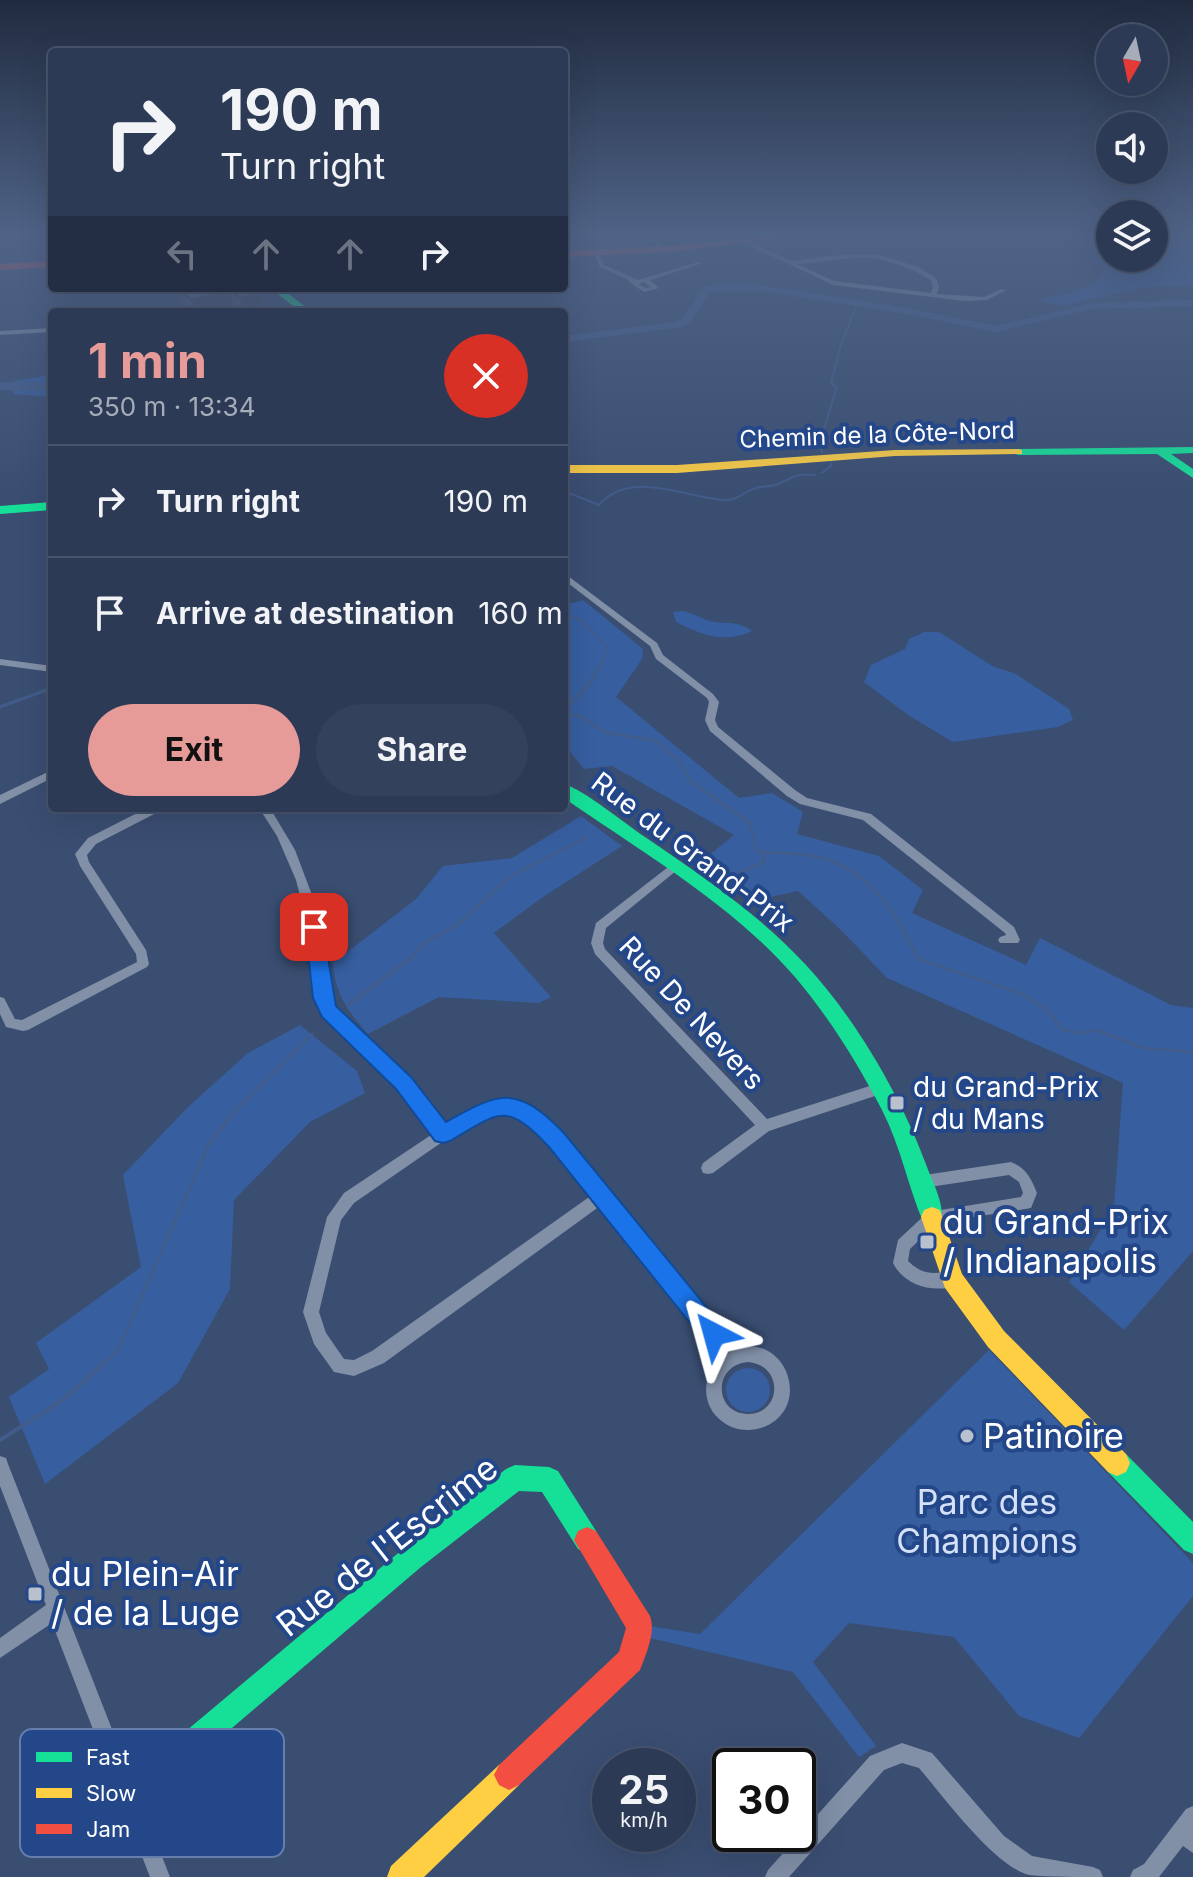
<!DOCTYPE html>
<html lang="en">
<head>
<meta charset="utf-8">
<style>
	:root { --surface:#2c3a56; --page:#34415c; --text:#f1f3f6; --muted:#a6adb9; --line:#48546c; --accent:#e69b98 }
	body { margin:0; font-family:Inter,sans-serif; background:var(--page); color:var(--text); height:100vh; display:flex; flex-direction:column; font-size:30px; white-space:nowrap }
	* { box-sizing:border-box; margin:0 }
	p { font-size:26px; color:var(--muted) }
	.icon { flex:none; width:44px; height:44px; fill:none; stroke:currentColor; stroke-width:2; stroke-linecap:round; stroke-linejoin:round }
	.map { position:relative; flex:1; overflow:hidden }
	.drawer { position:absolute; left:48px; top:308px; width:520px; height:504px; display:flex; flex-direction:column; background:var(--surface); border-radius:8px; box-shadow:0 8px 32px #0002,0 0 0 2px var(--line) }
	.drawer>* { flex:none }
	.top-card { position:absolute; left:48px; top:48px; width:520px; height:244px; border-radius:8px; box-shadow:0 8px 32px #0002,0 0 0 2px var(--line); background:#2c3a56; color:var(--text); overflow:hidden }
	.needle { width:52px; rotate:189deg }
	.tools { position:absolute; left:1096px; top:24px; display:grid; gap:16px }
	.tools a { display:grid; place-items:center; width:72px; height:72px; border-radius:50%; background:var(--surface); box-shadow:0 8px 32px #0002,0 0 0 2px var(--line); font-size:40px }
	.speed { position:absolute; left:592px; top:1748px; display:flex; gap:16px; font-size:40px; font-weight:700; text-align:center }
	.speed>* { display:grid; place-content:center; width:104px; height:104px; border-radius:50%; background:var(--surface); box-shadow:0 8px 32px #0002,0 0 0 2px var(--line); line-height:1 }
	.speed small { font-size:20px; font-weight:400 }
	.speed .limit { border:4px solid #111; border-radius:12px; background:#fff; color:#111 }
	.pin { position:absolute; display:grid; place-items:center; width:68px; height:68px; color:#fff; margin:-34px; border-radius:16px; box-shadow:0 4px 12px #0006 }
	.me { position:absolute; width:88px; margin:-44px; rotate:321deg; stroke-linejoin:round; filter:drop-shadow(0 0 6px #0008) }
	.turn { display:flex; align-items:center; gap:28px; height:168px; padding:0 40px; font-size:36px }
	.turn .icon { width:104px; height:104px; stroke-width:2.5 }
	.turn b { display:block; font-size:56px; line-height:68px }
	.lanes { display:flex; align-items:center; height:76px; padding:0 40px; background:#0003; justify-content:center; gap:40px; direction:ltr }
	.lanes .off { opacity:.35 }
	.round { display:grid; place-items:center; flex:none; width:84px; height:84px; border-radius:42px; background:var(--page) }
	.summary { display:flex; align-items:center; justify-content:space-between; height:136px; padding:0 40px }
	h1 { font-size:48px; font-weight:700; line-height:60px; color:var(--accent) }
	.action { display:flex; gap:16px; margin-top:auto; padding:16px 40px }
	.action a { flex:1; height:92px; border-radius:48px; background:var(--accent); color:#111; font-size:32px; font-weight:700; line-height:92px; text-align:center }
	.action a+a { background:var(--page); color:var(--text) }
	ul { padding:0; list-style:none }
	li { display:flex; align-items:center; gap:24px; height:112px; padding:0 40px; border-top:2px solid var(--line) }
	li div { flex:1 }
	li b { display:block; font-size:30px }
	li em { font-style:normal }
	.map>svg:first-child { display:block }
	.green { fill:#375e9f }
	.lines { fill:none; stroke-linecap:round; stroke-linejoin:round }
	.stream-far2 { stroke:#415c8a; stroke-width:2 }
	.stream-far1 { stroke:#415c8a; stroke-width:3 }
	.stream { stroke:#415c8a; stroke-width:4 }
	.river { fill:#415c8a; fill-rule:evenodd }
	.street { fill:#818fa7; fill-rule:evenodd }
	.fast { fill:#16e098; fill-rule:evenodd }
	.slow { fill:#ffcf43; fill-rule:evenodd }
	.jam { fill:#f24e42; fill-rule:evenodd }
	.wall { fill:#4a5870 }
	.shaded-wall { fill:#3c475b }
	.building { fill:#566682; stroke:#3c475b; stroke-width:2 }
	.route { fill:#1a73e8; stroke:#114b97; stroke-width:2 }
	.poi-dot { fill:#bac1ce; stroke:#234789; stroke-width:3 }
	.labels { text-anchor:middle; stroke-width:8; stroke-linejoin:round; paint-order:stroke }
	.far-street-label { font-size:24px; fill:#fff; stroke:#234789 }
	.street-label { font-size:28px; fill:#fff; stroke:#234789 }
	.poi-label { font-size:28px; fill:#fff; stroke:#234789; text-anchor:start }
	.near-poi-label { font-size:34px; fill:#fff; stroke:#234789; text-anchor:start }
	.near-park-label { font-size:34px; fill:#d4e1f8; stroke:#234789 }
	.near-street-label { font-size:34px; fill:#fff; stroke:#234789 }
	.key { fill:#234789; stroke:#657eac; stroke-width:2 }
	.key-label { font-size:22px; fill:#fff }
</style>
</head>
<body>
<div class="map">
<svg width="1193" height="1877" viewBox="0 0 1193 1877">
	<rect width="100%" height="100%" fill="#3a4e72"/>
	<g class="green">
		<path d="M 1060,237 L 1110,237 L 1110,258 L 1154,258 L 1154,237 L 1193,237 L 1193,285 L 1144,287 L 1060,306 L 1036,300 C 1059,295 1089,293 1103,273 L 1088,252 Z"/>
		<polygon points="52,375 52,397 13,394 14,381"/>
		<polygon points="564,600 569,604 583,600 643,649 642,659 616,697 739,798 772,793 803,812 797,834 879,856 923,890 912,913 1026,965 1040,938 1171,1005 1193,1008 1193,1251 1124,1330 1069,1282 1114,1207 1123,1083 887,978 841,930 798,891 756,900 698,864 734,835 612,766 584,769 564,744"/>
		<path d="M 683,611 C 694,613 705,621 714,622 C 730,624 738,621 752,631 C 725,644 701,635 676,622 L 673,612 Z"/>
		<polygon points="924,632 939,632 994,667 1014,673 1069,709 1073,720 1058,727 953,742 908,715 864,682 871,665 905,649 909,639"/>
		<path d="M 581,816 L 622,846 L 540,899 L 494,933 L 551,997 L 539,1003 L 439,997 L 368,1034 C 348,1011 335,995 333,963 L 416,899 L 443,866 L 512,858 Z"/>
		<polygon points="300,1025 357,1071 365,1093 310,1122 234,1200 230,1289 178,1383 45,1484 9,1397 49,1369 36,1343 141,1267 123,1175 188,1107 248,1053"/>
		<polygon points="989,1350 1193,1563 1193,1596 1079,1738 1019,1716 954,1637 849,1623 813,1662 876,1746 859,1757 793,1672 650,1638 649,1626 700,1634"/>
		<circle cx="748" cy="1390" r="22"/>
	</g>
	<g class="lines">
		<g class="stream-far2">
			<polyline points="822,452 822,435 837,387 831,383 841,344 857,305"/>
			<polyline points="822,473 831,466 830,460"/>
			<path d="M 564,491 L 599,505 C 631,469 683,497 723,500 C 738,501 743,492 756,488 C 762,486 769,487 775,485 C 792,479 793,473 815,475"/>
			<polyline points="564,613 582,621 607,647 603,661"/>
		</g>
		<g class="stream-far1">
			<polyline points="0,707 52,688"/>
			<polyline points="564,711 591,682 604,659"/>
			<path d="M 564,714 L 580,716 L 607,733 L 657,741 L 680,762 L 690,781 L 750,823 L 757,852 C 781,854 809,852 832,861 C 874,877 901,921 918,959 L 1022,994 L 1045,1008 L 1063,1030 L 1081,1033 L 1096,1030 L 1143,1048 L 1193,1052"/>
			<polyline points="731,877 764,862 763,854"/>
			<polyline points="348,1005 412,957 423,944 458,924 510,877 586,838"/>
			<polyline points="101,1366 118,1350 208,1146 234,1112 312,1034"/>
		</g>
		<polyline class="stream" points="0,1440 63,1400 103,1364"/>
		<g class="river">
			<polygon points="725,283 761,285 907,308 996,326 1092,303 1193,300 1193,306 1092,309 996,332 907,314 761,291 711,291 690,322 682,327 564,342 564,336 675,322 682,318 704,287"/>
			<polygon points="0,382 52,383 52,391 0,390"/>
		</g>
		<g class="street">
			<polygon points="651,237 657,237 664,250 660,250"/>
			<path d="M 742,240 L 746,240 L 791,261 L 847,254 L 881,255 L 918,267 L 936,278 L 939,287 L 937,294 L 984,297 L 1001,289 L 1006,290 L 987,300 L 965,301 L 833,285 L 742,242 ZM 864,257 C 890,260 909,267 931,280 L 933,287 L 931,293 L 834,281 L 797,264 Z"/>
			<path d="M 594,252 L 598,252 L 604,265 L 638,280 L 698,262 L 703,263 L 650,280 L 659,288 L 644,292 L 629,282 L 629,280 L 600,267 ZM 644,282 L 651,287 L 645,288 L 639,284 Z"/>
			<polygon points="300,305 303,307 302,308 287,312 276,312"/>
			<polygon points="52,328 52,332 0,335 0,331"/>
			<polygon points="564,573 657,643 663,655 713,694 719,702 715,720 718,727 795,790 807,798 871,814 1014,927 1020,940 1018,943 1000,943 998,940 1000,937 1006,935 1005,933 863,820 800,804 787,796 710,731 705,720 709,702 707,698 656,659 650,646 564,580"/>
			<polygon points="0,659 52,666 52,672 0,665"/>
			<polygon points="52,770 52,778 0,804 0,795"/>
			<polygon points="147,808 161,808 160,811 96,844 87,855 89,862 146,950 149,964 147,967 28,1030 23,1031 6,1027 0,1014 0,997 4,998 15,1019 22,1020 137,962 136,954 80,866 75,854 88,838"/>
			<path d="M 259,808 L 270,808 L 295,850 L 312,895 L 322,937 L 328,992 L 334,1007 L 409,1079 L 445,1126 C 496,1094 518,1090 562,1136 L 734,1349 C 785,1331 814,1406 764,1427 C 750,1432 735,1431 723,1422 C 700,1406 702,1375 720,1357 L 600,1206 L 384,1363 L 354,1376 L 334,1372 L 314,1344 L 303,1312 L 327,1217 L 344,1193 L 434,1133 L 399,1087 L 325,1015 L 315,992 L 308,927 L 296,880 L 277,836 ZM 502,1113 C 541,1117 569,1166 592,1195 L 372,1351 L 354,1360 L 344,1359 L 326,1333 L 319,1312 L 341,1220 L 354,1203 L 448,1138 L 480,1119 ZM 748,1362 C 784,1365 782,1414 748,1414 C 714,1414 712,1365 748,1362 Z"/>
			<polygon points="672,864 676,865 678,868 676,871 606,928 603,943 605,949 767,1119 882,1082 887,1084 889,1088 887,1092 769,1131 713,1173 708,1174 703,1173 701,1168 703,1163 755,1125 595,954 591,943 596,923"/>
			<path d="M 1011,1162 C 1026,1168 1031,1178 1037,1193 L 1031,1208 L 937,1223 L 910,1249 L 908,1261 C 929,1281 937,1268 958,1275 L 961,1280 L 958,1285 C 935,1294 904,1286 893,1263 L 898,1240 L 928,1212 L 1021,1197 L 1023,1193 L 1019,1182 L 1009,1175 L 923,1188 L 918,1186 L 916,1181 L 918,1176 Z"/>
			<polygon points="0,1456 6,1458 8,1464 170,1877 150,1877 52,1623 0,1658 0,1638 46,1605 0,1486"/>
			<path d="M 902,1743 L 932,1753 L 1004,1836 L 1032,1856 L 1093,1867 L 1100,1870 L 1103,1877 C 1081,1877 1050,1877 1029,1875 C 994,1866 943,1796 919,1768 L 902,1763 L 884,1770 L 789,1877 L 765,1877 L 768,1870 L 870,1756 Z"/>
			<polygon points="1193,1806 1193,1853 1183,1846 1159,1877 1130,1877 1133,1870 1144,1864 1186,1809"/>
		</g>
		<g class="fast">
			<polygon points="270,288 281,288 312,312 301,312"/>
			<polygon points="1193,447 1193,453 1171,454 1193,469 1193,478 1157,454 1018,455 1012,452 1018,449"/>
			<polygon points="52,502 52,510 0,514 0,506"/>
			<path d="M 564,784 C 586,791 624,823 645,837 C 701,875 760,915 806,965 C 856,1019 902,1098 927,1167 C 933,1183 947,1209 940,1224 L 932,1227 L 924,1224 C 908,1187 901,1147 882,1110 C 858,1064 829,1017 795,977 C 732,904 643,853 564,798 Z"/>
			<polygon points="1117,1450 1126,1454 1193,1522 1193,1554 1184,1550 1108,1472 1104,1463 1108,1454"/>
			<polygon points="515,1465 549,1467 558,1471 596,1531 600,1540 596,1549 587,1553 578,1549 542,1492 519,1491 421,1567 138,1808 128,1813 118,1808 113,1798 118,1788 403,1549 506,1469"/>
		</g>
		<g class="slow">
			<polygon points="1018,449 1022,450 1022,454 895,456 677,473 564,473 564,465 677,465 895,450"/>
			<polygon points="932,1207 940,1210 962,1274 1004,1331 1126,1454 1130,1463 1126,1472 1117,1476 1108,1472 988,1347 945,1288 921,1217 924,1210"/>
			<polygon points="509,1760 519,1765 524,1775 519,1785 424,1877 387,1877 391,1866 499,1765"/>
		</g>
		<g class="jam">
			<polygon points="768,237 793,237 669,252 564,257 564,251 669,246"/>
			<polygon points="52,261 52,267 0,270 0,264"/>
			<path d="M 587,1527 L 596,1531 L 650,1616 C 656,1632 646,1654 640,1670 L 519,1785 L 509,1790 L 499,1785 L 494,1775 L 499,1765 L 619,1652 L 626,1628 L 574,1540 L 578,1531 Z"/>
		</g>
	</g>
	<polygon class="wall" points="176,288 259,289 262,307 243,312 233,305 206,312 193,312 179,301"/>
	<g class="shaded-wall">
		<polygon points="259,289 262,307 243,312 240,298"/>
		<polygon points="230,290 233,305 206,312 196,312 192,300"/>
	</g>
	<polygon class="building" points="177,288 256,288 259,289 259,293 240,298 230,290 192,300"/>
	<linearGradient id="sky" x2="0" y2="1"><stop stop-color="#202b3f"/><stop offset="0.47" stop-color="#4f6387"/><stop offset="1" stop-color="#4f6387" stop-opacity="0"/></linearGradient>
	<rect width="1193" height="499" fill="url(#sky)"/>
	<path class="route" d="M 314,920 L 323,927 L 336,1006 L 411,1077 L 446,1122 C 501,1091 517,1085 564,1133 L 722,1326 L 726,1334 L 722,1343 L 714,1346 L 706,1343 L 549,1147 C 506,1101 500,1112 450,1141 L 443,1143 L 435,1141 L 396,1089 L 322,1017 L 313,998 L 305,927 Z"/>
	<g class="poi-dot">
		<rect x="889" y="1095" width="16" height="16" rx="4"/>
		<rect x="919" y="1234" width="16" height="16" rx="4"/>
		<circle cx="967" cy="1436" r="8"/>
		<rect x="27" y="1586" width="16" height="16" rx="4"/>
	</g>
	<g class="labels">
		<g class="far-street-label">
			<text transform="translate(877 435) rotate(-2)" y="8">Chemin de la Côte-Nord</text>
		</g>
		<g class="street-label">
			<text transform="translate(693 852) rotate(37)" y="10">Rue du Grand-Prix</text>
			<text transform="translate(692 1013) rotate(47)" y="10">Rue De Nevers</text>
		</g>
		<g class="poi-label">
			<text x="913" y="1097">du Grand-Prix<tspan x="913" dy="32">/ du Mans</tspan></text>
		</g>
		<g class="near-poi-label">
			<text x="943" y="1234">du Grand-Prix<tspan x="943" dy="39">/ Indianapolis</tspan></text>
			<text x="983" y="1448">Patinoire</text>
			<text x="51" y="1586">du Plein-Air<tspan x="51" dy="39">/ de la Luge</tspan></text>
		</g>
		<g class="near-park-label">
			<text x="987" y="1514">Parc des<tspan x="987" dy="39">Champions</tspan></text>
		</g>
		<g class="near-street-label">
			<text transform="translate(387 1546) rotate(-38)" y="12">Rue de l'Escrime</text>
		</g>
	</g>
	<rect x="20" y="1729" width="264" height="128" rx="12" class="key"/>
	<rect x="36" y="1752" width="36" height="10" fill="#16e098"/>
	<rect x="36" y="1788" width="36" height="10" fill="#ffcf43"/>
	<rect x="36" y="1824" width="36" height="10" fill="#f24e42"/>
	<g class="key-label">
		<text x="86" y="1765">Fast</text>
		<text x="86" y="1801">Slow</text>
		<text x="86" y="1837">Jam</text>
	</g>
</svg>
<div class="tools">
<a><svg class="needle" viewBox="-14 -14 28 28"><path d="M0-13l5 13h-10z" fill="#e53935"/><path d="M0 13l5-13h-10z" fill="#a6adb9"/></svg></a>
<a><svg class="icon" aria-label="sound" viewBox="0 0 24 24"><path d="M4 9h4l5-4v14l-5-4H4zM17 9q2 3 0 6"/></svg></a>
<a><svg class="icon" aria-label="layers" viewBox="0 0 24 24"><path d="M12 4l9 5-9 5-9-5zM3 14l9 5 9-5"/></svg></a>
</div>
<div class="speed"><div>25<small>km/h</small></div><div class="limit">30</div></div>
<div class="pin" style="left:314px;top:927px;background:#d93025"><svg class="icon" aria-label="arrive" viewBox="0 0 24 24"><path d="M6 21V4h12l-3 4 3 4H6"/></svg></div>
<svg class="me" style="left:714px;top:1334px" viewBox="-20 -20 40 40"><path d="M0-17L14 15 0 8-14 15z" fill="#1a73e8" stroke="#fff" stroke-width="4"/></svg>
<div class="top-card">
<div class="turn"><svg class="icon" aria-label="right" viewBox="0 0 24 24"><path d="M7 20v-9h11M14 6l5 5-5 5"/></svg><div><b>190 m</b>Turn right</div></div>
<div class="lanes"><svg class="icon off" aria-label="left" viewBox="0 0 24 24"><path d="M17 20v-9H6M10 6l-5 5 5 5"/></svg><svg class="icon off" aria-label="ahead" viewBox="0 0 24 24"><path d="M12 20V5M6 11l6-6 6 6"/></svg><svg class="icon off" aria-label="ahead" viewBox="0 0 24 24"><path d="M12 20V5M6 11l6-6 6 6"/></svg><svg class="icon" aria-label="right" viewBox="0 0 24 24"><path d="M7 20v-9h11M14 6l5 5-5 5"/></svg></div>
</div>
<section class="drawer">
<div class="summary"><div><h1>1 min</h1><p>350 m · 13:34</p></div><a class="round" style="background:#d93025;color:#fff"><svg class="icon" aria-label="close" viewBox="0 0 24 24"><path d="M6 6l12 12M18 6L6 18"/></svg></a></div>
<ul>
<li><svg class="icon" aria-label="right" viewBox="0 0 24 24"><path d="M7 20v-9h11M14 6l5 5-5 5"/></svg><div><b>Turn right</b></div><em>190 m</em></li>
<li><svg class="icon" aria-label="arrive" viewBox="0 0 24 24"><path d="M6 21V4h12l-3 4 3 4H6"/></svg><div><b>Arrive at destination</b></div><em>160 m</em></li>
</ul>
<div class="action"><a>Exit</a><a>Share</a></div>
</section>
</div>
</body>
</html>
